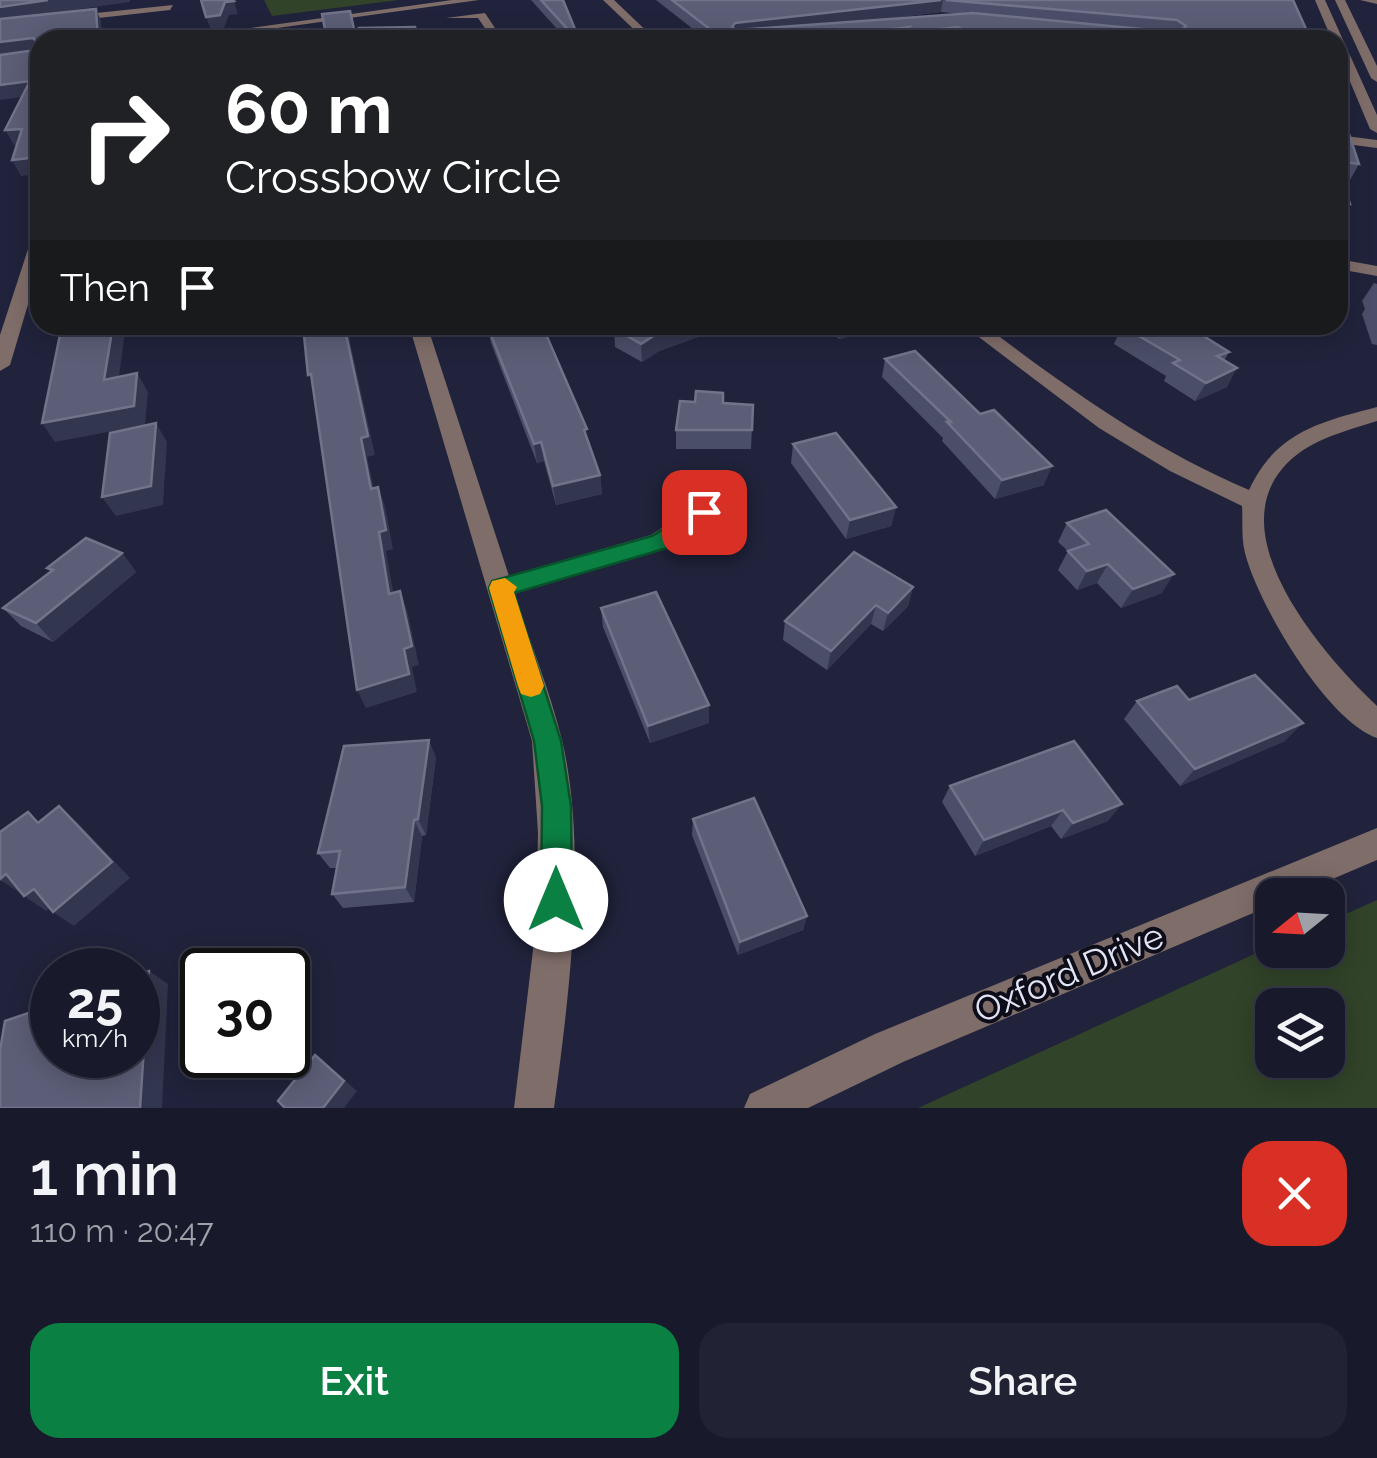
<!DOCTYPE html>
<html lang="en">
<head>
<meta charset="utf-8">
<style>
	:root { --surface:#181a2c; --page:#212334; --text:#f1f3f6; --muted:#9fa1a9; --line:#363848; --accent:#0b8043 }
	body { margin:0; font-family:Raleway,sans-serif; background:var(--page); color:var(--text); height:100vh; display:flex; flex-direction:column; font-size:38px; white-space:nowrap }
	* { box-sizing:border-box; margin:0 }
	p { font-size:32px; color:var(--muted) }
	.icon { flex:none; width:55px; height:55px; fill:none; stroke:currentColor; stroke-width:2; stroke-linecap:round; stroke-linejoin:round }
	.map { position:relative; height:1108px; overflow:hidden }
	.sheet { display:flex; flex-direction:column; background:var(--surface); flex:1 }
	.sheet>* { flex:none }
	.top-card { position:absolute; left:30px; top:30px; width:1318px; height:305px; border-radius:30px; box-shadow:0 5px 25px #0003,0 0 0 2px var(--line); background:#202124; color:#fff; overflow:hidden }
	.needle { width:65px; rotate:252deg }
	.controls { position:absolute; left:1255px; top:878px; display:grid; gap:20px }
	.controls a { display:grid; place-items:center; width:90px; height:90px; border-radius:20px; background:var(--surface); box-shadow:0 5px 25px #0003,0 0 0 2px var(--line); font-size:50px }
	.speed { position:absolute; left:30px; top:948px; display:flex; gap:20px; font-size:50px; font-weight:700; text-align:center }
	.speed>* { display:grid; place-content:center; width:130px; height:130px; border-radius:50%; background:var(--surface); box-shadow:0 5px 25px #0003,0 0 0 2px var(--line); line-height:1 }
	.speed small { font-size:25px; font-weight:400 }
	.speed .limit { border:5px solid #111; border-radius:15px; background:#fff; color:#111 }
	.pin { position:absolute; display:grid; place-items:center; width:85px; height:85px; color:#fff; margin:-42px; border-radius:20px; box-shadow:0 5px 15px #0006 }
	.me { position:absolute; width:110px; margin:-55px; rotate:0deg; stroke-linejoin:round; filter:drop-shadow(0 0 8px #0008) }
	.turn { display:flex; align-items:center; gap:35px; height:210px; padding:0 30px; font-size:45px }
	.turn .icon { width:130px; height:130px; stroke-width:2.5 }
	.turn b { display:block; font-size:70px; line-height:85px }
	.then { display:flex; align-items:center; height:95px; padding:0 30px; background:#0003; gap:20px; font-size:38px }
	.round { display:grid; place-items:center; flex:none; width:105px; height:105px; border-radius:30px; background:var(--page) }
	.headline { display:flex; align-items:center; justify-content:space-between; height:170px; padding:0 30px }
	h1 { font-size:60px; font-weight:600; line-height:75px }
	.primary-button { display:flex; gap:20px; margin-top:auto; padding:20px 30px }
	.primary-button a { flex:1; height:115px; border-radius:30px; background:var(--accent); color:#fff; font-size:40px; font-weight:600; line-height:115px; text-align:center }
	.primary-button a+a { background:var(--page); color:var(--text) }
	.map>svg:first-child { display:block }
	.green { fill:#314329; fill-rule:evenodd }
	.lines { fill:none; stroke-linecap:round; stroke-linejoin:round }
	.minor { fill:#7f6d69; fill-rule:evenodd }
	.wall { fill:#4b4e68; fill-rule:evenodd }
	.shaded-wall { fill:#33364f }
	.building { fill:#5c5e77; stroke:#71738b; stroke-width:2.5 }
	.route { fill:#0b8043; stroke:#07532c; stroke-width:2.5 }
	.slow { fill:#f59e0b }
	.labels { text-anchor:middle; stroke-width:8; stroke-linejoin:round; paint-order:stroke }
	.near-street-label { font-size:35px; fill:#e2e4f5; stroke:#0c0d18 }
</style>
</head>
<body>
<div class="map">
<svg width="1377" height="1108" viewBox="0 0 1377 1108">
	<rect width="100%" height="100%" fill="#20233b"/>
	<g class="green">
		<polygon points="264,0 399,0 272,16"/>
		<path d="M 1377,900 L 1377,1108 L 918,1108 L 1272,946 L 1272,950 L 1328,950 L 1328,922 ZM 1272,1005 L 1328,1005 L 1328,1060 L 1272,1060 Z"/>
	</g>
	<g class="lines">
		<g class="minor">
			<polygon points="452,0 479,0 192,40 163,40"/>
			<polygon points="603,0 614,0 656,40 645,40"/>
			<polygon points="1315,0 1325,0 1377,115 1377,133 1370,129 1338,53 1338,40 1332,40"/>
			<polygon points="1335,0 1345,0 1377,66 1377,82 1371,78"/>
			<polygon points="1360,0 1377,0 1377,4"/>
			<polygon points="173,5 170,10 0,29 0,23"/>
			<polygon points="485,13 503,40 493,40 478,18 446,18"/>
			<polygon points="1338,135 1377,140 1377,148 1338,143"/>
			<polygon points="40,232 40,264 10,365 0,371 0,335 32,237"/>
			<polygon points="1338,259 1377,266 1377,276 1338,269"/>
			<path d="M 409,325 L 427,325 L 509,576 L 651,535 L 696,506 L 704,504 L 716,512 L 668,548 L 514,594 C 530,642 550,691 562,740 C 588,850 569,997 554,1108 L 514,1108 L 536,925 L 538,833 L 532,741 Z"/>
			<path d="M 963,325 L 984,325 C 1067,388 1152,449 1249,490 C 1275,433 1319,422 1377,407 L 1377,421 C 1343,432 1306,440 1282,469 C 1222,541 1327,659 1377,706 L 1377,738 C 1326,720 1258,604 1245,553 C 1241,538 1243,521 1242,506 L 1170,471 L 1099,428 Z"/>
			<polygon points="1377,828 1377,860 1295,895 1272,895 1272,905 903,1062 808,1108 744,1108 750,1094 875,1034"/>
		</g>
	</g>
	<g class="wall">
		<polygon points="531,0 563,0 578,40 567,40"/>
		<path d="M 656,0 L 1293,0 L 1311,40 L 707,40 ZM 941,12 L 962,14 L 849,23 Z"/>
		<polygon points="1338,99 1343,128 1359,164 1350,180 1342,179 1350,204 1340,220 1338,220"/>
		<polygon points="1374,283 1377,284 1377,345 1372,344 1362,314 1365,309 1362,301"/>
		<polygon points="487,325 589,445 600,475 602,494 556,505 544,461 537,463 491,343"/>
		<polygon points="826,325 871,325 869,332 839,339"/>
		<polygon points="1076,325 1186,325 1229,352 1224,361 1227,387 1195,401 1164,381 1166,376 1114,344 1122,326 1089,335"/>
		<polygon points="614,328 712,332 659,351 642,362 615,347"/>
		<polygon points="885,359 1044,485 995,499 942,441 943,438 882,377"/>
		<polygon points="723,403 753,405 751,449 676,449 676,430"/>
		<polygon points="793,444 896,507 891,526 846,539 791,463"/>
		<polygon points="1067,523 1162,593 1121,608 1097,583 1077,590 1058,570 1068,551 1058,542"/>
		<polygon points="122,553 136,572 53,642 21,626 3,608 51,572 47,568"/>
		<polygon points="913,587 908,606 883,631 871,624 827,670 783,640 785,621"/>
		<polygon points="601,608 709,723 650,743 603,627"/>
		<polygon points="1189,700 1285,741 1180,786 1124,719 1137,701"/>
		<polygon points="436,757 426,835 422,836 414,902 343,908 332,894 337,868 330,868 318,853"/>
		<polygon points="950,786 1108,821 1061,839 1051,826 975,856 942,802"/>
		<polygon points="693,819 807,916 803,930 738,955 692,835"/>
	</g>
	<g class="shaded-wall">
		<polygon points="48,0 130,0 130,2 0,20 0,7"/>
		<polygon points="943,0 941,12 735,36 732,27 735,23"/>
		<polygon points="234,1 238,14 229,15 224,28 211,30 206,17 225,2"/>
		<polygon points="96,9 101,21 103,40 98,40"/>
		<polygon points="909,27 958,27 956,40 794,40"/>
		<polygon points="33,38 40,51 0,56 0,42"/>
		<polygon points="30,81 38,95 0,100 0,85"/>
		<polygon points="22,129 31,144 14,145 5,130"/>
		<polygon points="40,157 40,174 21,176 12,160"/>
		<polygon points="113,325 126,325 116,398 104,380"/>
		<polygon points="344,325 347,325 352,351 375,455 367,457 378,508 371,489 361,438"/>
		<polygon points="680,325 712,325 712,332 659,351 642,362 641,344 658,333"/>
		<polygon points="841,325 871,325 869,332 839,339"/>
		<polygon points="1092,325 1126,325 1089,335"/>
		<polygon points="1237,368 1227,387 1195,401 1206,383"/>
		<polygon points="137,373 148,392 145,425 55,442 42,423"/>
		<polygon points="156,423 167,442 163,505 116,516 102,497"/>
		<polygon points="541,442 544,461 537,463 534,444"/>
		<polygon points="1052,466 1044,485 995,499 1002,480"/>
		<polygon points="600,475 602,494 556,505 553,486"/>
		<polygon points="378,487 385,506 393,549 386,551 397,613 389,594 379,532"/>
		<polygon points="896,507 891,526 846,539 850,520"/>
		<polygon points="122,553 136,572 53,642 36,623"/>
		<polygon points="1108,564 1097,583 1077,590 1087,571"/>
		<polygon points="1174,574 1162,593 1121,608 1133,589"/>
		<polygon points="913,587 908,606 883,631 888,613"/>
		<polygon points="400,591 407,610 419,665 412,667 417,692 366,708 357,690 404,649"/>
		<polygon points="876,605 871,624 827,670 831,651"/>
		<polygon points="709,705 709,723 650,743 648,726"/>
		<polygon points="1303,723 1285,741 1180,786 1195,769"/>
		<polygon points="429,740 436,757 426,835 418,819"/>
		<polygon points="1122,804 1108,821 1061,839 1073,823"/>
		<polygon points="59,806 78,823 130,878 74,926 53,912"/>
		<polygon points="1063,810 1051,826 975,856 984,840"/>
		<polygon points="414,820 422,836 414,902 405,887"/>
		<polygon points="6,874 28,889 22,894 0,880"/>
		<polygon points="34,889 55,904 46,911 24,896"/>
		<polygon points="807,916 803,930 738,955 740,942"/>
		<polygon points="149,971 168,984 162,1108 140,1108"/>
		<polygon points="315,1055 357,1091 344,1108 323,1108"/>
	</g>
	<g class="building">
		<polygon points="0,0 48,0 0,7"/>
		<polygon points="201,0 233,0 234,1 225,2 220,15 206,17"/>
		<polygon points="541,0 563,0 577,34 574,36"/>
		<polygon points="672,0 941,0 735,23 732,27 736,30 973,13 1152,30 1182,30 1186,26 1177,20 946,0 1293,0 1311,40 980,40 958,27 901,33 909,27 794,40 724,40"/>
		<polygon points="96,9 98,40 40,40 40,157 12,160 22,129 5,130 30,81 0,85 0,55 36,50 37,42 33,38 0,42 0,19"/>
		<polygon points="350,11 356,38 327,40 322,14"/>
		<polygon points="415,27 420,40 362,40 359,28"/>
		<polygon points="1338,99 1343,117 1343,128 1348,131 1359,164 1338,161"/>
		<polygon points="1338,167 1350,204 1338,202"/>
		<polygon points="62,325 113,325 104,380 137,373 134,406 42,423"/>
		<polygon points="303,325 344,325 368,436 361,438 371,489 378,487 386,530 379,532 389,594 400,591 412,646 404,649 409,674 357,690 311,374 308,375"/>
		<polygon points="487,325 542,325 587,429 584,430 600,475 553,486 541,442 534,444"/>
		<polygon points="620,325 680,325 658,333 641,344 614,328"/>
		<polygon points="1125,325 1186,325 1229,352 1217,356 1237,368 1206,383 1173,363 1180,360 1122,326"/>
		<polygon points="915,351 980,414 994,410 1052,466 1002,480 947,422 951,422 885,359"/>
		<polygon points="696,391 723,393 723,403 753,405 752,430 676,430 680,401 695,402"/>
		<polygon points="156,423 151,486 102,497 110,433"/>
		<polygon points="836,433 896,507 850,520 793,444"/>
		<polygon points="1106,510 1174,574 1133,589 1108,564 1087,571 1068,551 1089,544 1067,523"/>
		<polygon points="86,538 122,553 36,623 3,608 53,570 47,568"/>
		<polygon points="854,552 913,587 888,613 876,605 831,651 785,621"/>
		<polygon points="656,592 709,705 648,726 601,608"/>
		<polygon points="1255,675 1303,723 1195,769 1137,701 1177,686 1189,700"/>
		<polygon points="429,740 418,819 414,820 405,887 332,894 340,851 318,853 344,746"/>
		<polygon points="1074,741 1122,804 1073,823 1063,810 984,840 950,786"/>
		<polygon points="754,798 807,916 740,942 693,819"/>
		<polygon points="59,806 112,862 53,912 34,889 24,896 6,874 0,879 0,832 28,812 38,823"/>
		<polygon points="149,971 140,1108 0,1108 0,1050 5,1021 52,1005 52,1055 138,1055 138,975"/>
		<polygon points="315,1055 344,1081 323,1108 285,1108 278,1101"/>
	</g>
	<polygon class="route" points="704,504 715,512 711,517 667,548 514,593 561,741 571,806 572,900 568,911 556,916 545,911 541,900 542,806 534,741 489,588 492,581 652,536"/>
	<polygon class="slow" points="505,578 517,587 514,592 544,686 540,694 531,697 521,694 518,686 489,588 492,581"/>
	<g class="labels">
		<g class="near-street-label">
			<text transform="translate(1069 973) rotate(-23)" y="12">Oxford Drive</text>
		</g>
	</g>
</svg>
<div class="controls">
<a><svg class="needle" viewBox="-14 -14 28 28"><path d="M0-13l5 13h-10z" fill="#e53935"/><path d="M0 13l5-13h-10z" fill="#9fa1a9"/></svg></a>
<a><svg class="icon" aria-label="layers" viewBox="0 0 24 24"><path d="M12 4l9 5-9 5-9-5zM3 14l9 5 9-5"/></svg></a>
</div>
<div class="speed"><div>25<small>km/h</small></div><div class="limit">30</div></div>
<div class="pin" style="left:704px;top:512px;background:#d93025"><svg class="icon" aria-label="arrive" viewBox="0 0 24 24"><path d="M6 21V4h12l-3 4 3 4H6"/></svg></div>
<svg class="me" style="left:556px;top:900px" viewBox="-20 -20 40 40"><circle r="19" fill="#fff"/><path d="M0-13L10 11 0 6-10 11z" fill="#0b8043"/></svg>
<div class="top-card">
<div class="turn"><svg class="icon" aria-label="right" viewBox="0 0 24 24"><path d="M7 20v-9h11M14 6l5 5-5 5"/></svg><div><b>60 m</b>Crossbow Circle</div></div>
<div class="then">Then<svg class="icon" aria-label="arrive" viewBox="0 0 24 24"><path d="M6 21V4h12l-3 4 3 4H6"/></svg></div>
</div>
</div>
<section class="sheet">
<div class="headline"><div><h1>1 min</h1><p>110 m · 20:47</p></div><a class="round" style="background:#d93025;color:#fff"><svg class="icon" aria-label="close" viewBox="0 0 24 24"><path d="M6 6l12 12M18 6L6 18"/></svg></a></div>
<div class="primary-button"><a>Exit</a><a>Share</a></div>
</section>
</body>
</html>
